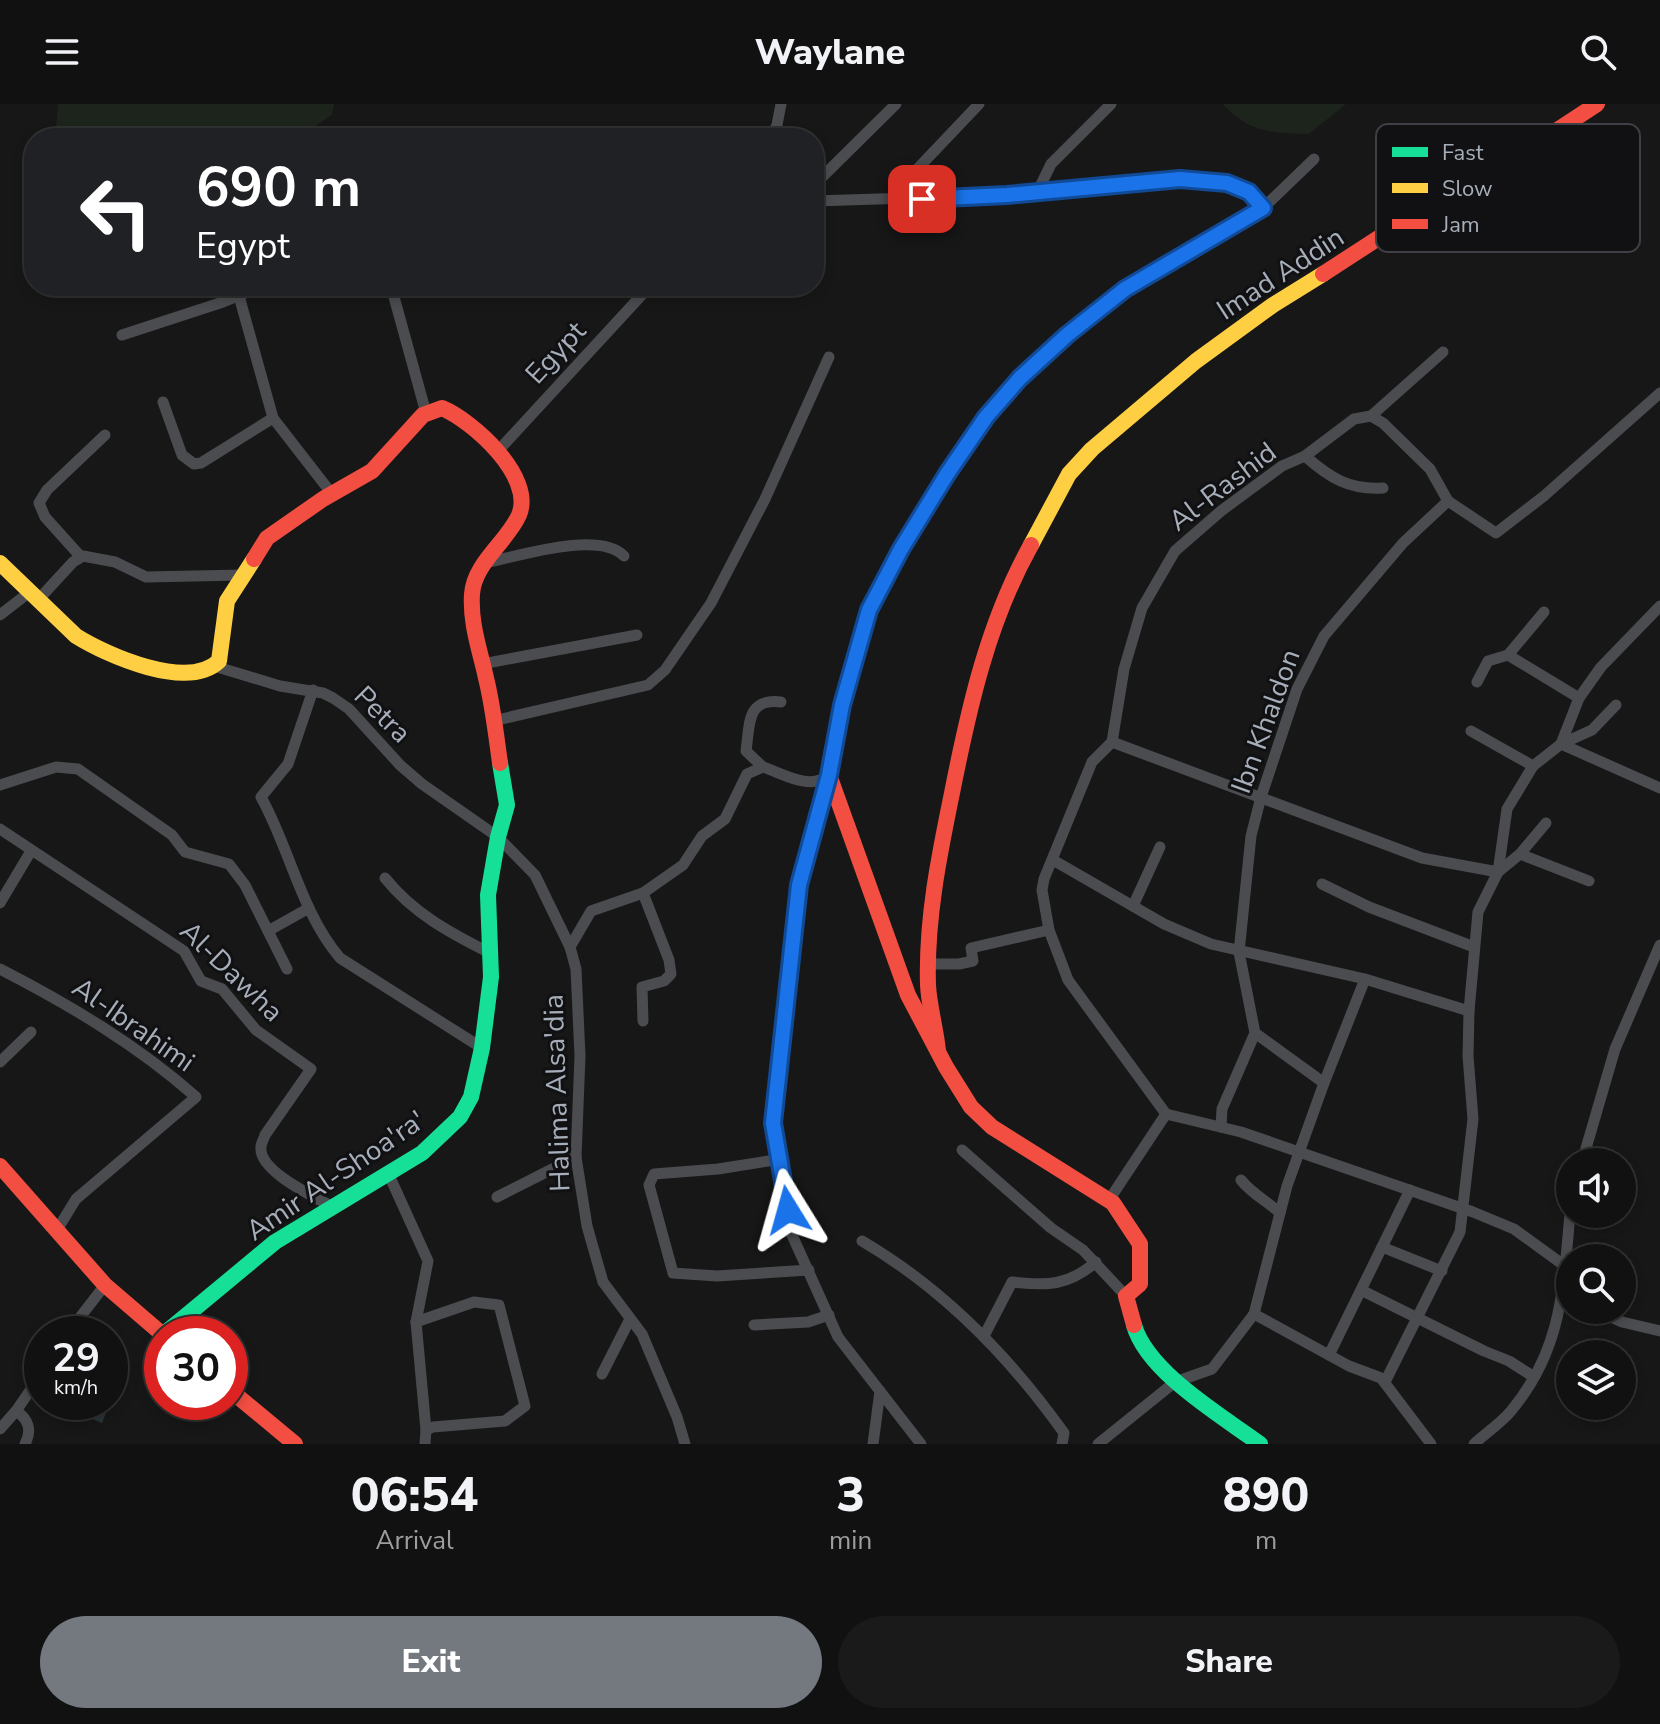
<!DOCTYPE html>
<html lang="en">
<head>
<meta charset="utf-8">
<style>
	:root { --surface:#111; --page:#1a1a1a; --text:#f1f3f6; --muted:#9c9d9f; --line:#303131; --accent:#747980 }
	body { margin:0; font-family:"Nunito Sans",sans-serif; background:var(--page); color:var(--text); height:100vh; display:flex; flex-direction:column; font-size:30px; white-space:nowrap }
	* { box-sizing:border-box; margin:0 }
	p { font-size:26px; color:var(--muted) }
	.icon { flex:none; width:44px; height:44px; fill:none; stroke:currentColor; stroke-width:2; stroke-linecap:round; stroke-linejoin:round }
	.map { position:relative; height:1340px; overflow:hidden }
	.drawer { display:flex; flex-direction:column; background:var(--surface); flex:1 }
	.drawer>* { flex:none }
	.top-card { position:absolute; left:24px; top:24px; width:800px; height:168px; border-radius:32px; box-shadow:0 4px 12px #0003,0 0 0 2px var(--line); background:#202124; color:#fff; overflow:hidden }
	.buttons { position:absolute; left:1556px; top:1044px; display:grid; gap:16px }
	.buttons a { display:grid; place-items:center; width:80px; height:80px; border-radius:50%; background:var(--surface); box-shadow:0 4px 12px #0003,0 0 0 2px var(--line); font-size:40px }
	.speed { position:absolute; left:24px; top:1212px; display:flex; gap:16px; font-size:40px; font-weight:700; text-align:center }
	.speed>* { display:grid; place-content:center; width:104px; height:104px; border-radius:50%; background:var(--surface); box-shadow:0 4px 12px #0003,0 0 0 2px var(--line); line-height:1 }
	.speed small { font-size:20px; font-weight:400 }
	.speed .limit { border:12px solid #d22; background:#fff; color:#111 }
	.pin { position:absolute; display:grid; place-items:center; width:68px; height:68px; color:#fff; margin:-34px; border-radius:16px; box-shadow:0 4px 12px #0006 }
	.me { position:absolute; width:88px; margin:-44px; rotate:352deg; stroke-linejoin:round; filter:drop-shadow(0 0 6px #0008) }
	.turn { display:flex; align-items:center; gap:28px; height:168px; padding:0 40px; font-size:36px }
	.turn .icon { width:104px; height:104px; stroke-width:2.5 }
	.turn b { display:block; font-size:56px; line-height:68px }
	.eta { display:flex; justify-content:space-evenly; align-items:center; height:136px; text-align:center }
	.eta b { font-size:48px; font-weight:800; line-height:56px }
	.button { display:flex; gap:16px; margin-top:auto; padding:16px 40px }
	.button a { flex:1; height:92px; border-radius:48px; background:var(--accent); color:#fff; font-size:32px; font-weight:800; line-height:92px; text-align:center }
	.button a+a { background:var(--page); color:var(--text) }
	header { display:flex; justify-content:space-between; align-items:center; height:104px; padding:0 40px; background:var(--surface); font-size:36px; font-weight:800 }
	.map>svg:first-child { display:block }
	.green { fill:#1c241c }
	.water { fill:#28343a }
	.lines { fill:none; stroke-linecap:round; stroke-linejoin:round }
	.street { stroke:#4a4c50; stroke-width:11 }
	.fast { stroke:#16e098; stroke-width:16 }
	.slow { stroke:#ffcf43; stroke-width:16 }
	.jam { stroke:#f24e42; stroke-width:16 }
	.route-casing { stroke:#114b97; stroke-width:20 }
	.route { stroke:#1a73e8; stroke-width:14 }
	.labels { text-anchor:middle; stroke-width:6; stroke-linejoin:round; paint-order:stroke }
	.street-label { font-size:28px; fill:#a6aeb9; stroke:#111113 }
	.key { fill:#111113; stroke:#3e4045; stroke-width:2 }
	.key-label { font-size:22px; fill:#a6aeb9 }
</style>
</head>
<body>
<header><svg class="icon" aria-label="menu" viewBox="0 0 24 24"><path d="M4 6h16M4 12h16M4 18h16"/></svg>Waylane<svg class="icon" aria-label="search" viewBox="0 0 24 24"><circle cx="10" cy="10" r="6"/><path d="M15 15l6 6"/></svg></header>
<div class="map">
<svg width="1660" height="1340" viewBox="0 0 1660 1340">
	<rect width="100%" height="100%" fill="#171717"/>
	<g class="green">
		<polygon points="58,0 334,0 332,11 296,34 55,34"/>
		<path d="M 1223,0 L 1346,0 L 1309,30 C 1273,29 1248,29 1223,0 Z"/>
	</g>
	<polygon class="water" points="110,1295 111,1296 102,1319 50,1298 110,1298"/>
	<g class="lines">
		<g class="street">
			<polyline points="770,34 777,21 781,0"/>
			<polyline points="814,81 896,0"/>
			<polyline points="1037,89 1051,60 1111,0"/>
			<polyline points="814,97 1007,91 1180,75 1227,79 1249,88 1263,104"/>
			<polyline points="893,97 904,79 979,0"/>
			<polyline points="391,182 426,309"/>
			<polyline points="239,192 273,314 332,390"/>
			<polyline points="122,231 223,198 262,182"/>
			<polyline points="163,298 182,351 194,360 201,359 273,314"/>
			<polyline points="1371,312 1443,248"/>
			<polyline points="497,348 650,182"/>
			<path d="M 1305,352 C 1330,374 1349,386 1383,384"/>
			<polyline points="81,453 45,413 39,399 47,386 105,331"/>
			<path d="M 485,459 C 519,452 599,426 624,452"/>
			<polyline points="39,495 73,458 83,452 115,458 146,473 242,471"/>
			<polyline points="1544,508 1508,551 1579,594"/>
			<polyline points="0,511 31,487"/>
			<polyline points="482,560 637,531"/>
			<polyline points="214,562 280,582 323,589 333,594 349,605 400,661 422,680 498,733 535,771 570,843 576,865 580,952 576,1053 587,1122 603,1178 642,1230 677,1313 685,1340"/>
			<polyline points="1477,578 1488,557 1508,551"/>
			<path d="M 313,586 L 288,660 L 261,693 C 290,745 301,808 340,854 L 482,944"/>
			<polyline points="493,617 648,581 665,566 711,499 765,395 829,253"/>
			<polyline points="1471,627 1533,662"/>
			<polyline points="1112,638 1124,565 1142,504 1175,447 1221,407 1282,362 1305,352 1354,315 1371,312 1383,319 1430,365 1448,397"/>
			<polyline points="1112,638 1422,754 1498,768 1520,750 1589,777"/>
			<polyline points="1112,638 1092,658 1044,775 1042,786 1049,826 1068,876 1166,1010"/>
			<polyline points="1561,640 1660,684"/>
			<polyline points="1561,640 1592,626 1616,601"/>
			<path d="M 763,663 L 746,647 C 750,620 746,594 781,598"/>
			<polyline points="0,681 56,663 78,665 172,731 185,748 229,760 245,781 287,865"/>
			<path d="M 0,725 L 184,847 L 201,877 L 222,885 L 256,926 L 311,965 L 265,1031 C 264,1035 261,1039 261,1043 C 258,1067 315,1093 333,1103"/>
			<polyline points="1520,750 1546,719"/>
			<polyline points="1053,756 1164,820 1211,840 1365,875 1469,907"/>
			<path d="M 385,774 C 413,809 450,829 490,849"/>
			<polyline points="1322,780 1369,803 1474,843"/>
			<polyline points="0,799 31,747"/>
			<polyline points="1133,802 1160,743"/>
			<polyline points="268,827 309,804"/>
			<path d="M 570,843 L 591,807 L 643,789 L 683,761 L 702,732 L 725,715 L 747,670 L 763,663 C 784,670 810,687 829,671"/>
			<polyline points="927,860 959,860 973,857 971,844 1049,826"/>
			<path d="M 0,865 C 70,901 137,941 196,993 L 76,1095 L 57,1126"/>
			<polyline points="643,917 642,883 664,877 671,870 669,856 643,789"/>
			<polyline points="1255,929 1324,979"/>
			<polyline points="0,958 31,928"/>
			<polyline points="1221,1023 1222,1005 1255,929 1239,848 1251,732 1261,693 1297,585 1324,532 1403,439 1448,397 1496,429 1544,392 1660,289"/>
			<polyline points="962,1046 1051,1124 1083,1146 1126,1192"/>
			<polyline points="781,1055 718,1065 654,1070 649,1081 673,1169 717,1172 809,1166"/>
			<polyline points="1582,1058 1615,945 1660,841"/>
			<polyline points="389,1071 428,1157 416,1218 426,1326 425,1340"/>
			<path d="M 1241,1076 C 1252,1090 1267,1097 1280,1109"/>
			<polyline points="497,1093 576,1053"/>
			<polyline points="1109,1096 1166,1010 1241,1028 1473,1108 1514,1125 1565,1162"/>
			<path d="M 862,1137 C 944,1185 1009,1252 1064,1329 L 1062,1340"/>
			<polyline points="1382,1143 1442,1167"/>
			<polyline points="1361,1186 1484,1247 1509,1257 1534,1273"/>
			<polyline points="1595,1206 1622,1218 1660,1227"/>
			<polyline points="1254,1210 1349,1262 1381,1274 1431,1340"/>
			<polyline points="416,1218 474,1198 499,1201 525,1302 505,1317 433,1323 426,1326"/>
			<polyline points="754,1221 808,1218 829,1211"/>
			<polyline points="67,1230 105,1181"/>
			<path d="M 984,1232 L 1012,1178 C 1047,1182 1068,1182 1096,1158"/>
			<polyline points="1329,1251 1410,1086"/>
			<polyline points="602,1270 630,1215"/>
			<polyline points="1385,1278 1460,1128 1473,1015 1468,952 1469,907 1478,808 1498,768 1507,705 1533,662 1561,640 1579,594 1601,563 1660,502"/>
			<path d="M 16,1307 C 29,1315 32,1327 25,1340"/>
			<polyline points="0,1325 16,1307 42,1269"/>
			<polyline points="873,1340 880,1287"/>
			<polyline points="921,1340 838,1233 792,1131 773,1019 799,781 829,671 842,601 854,552 869,506 901,445 986,313 1020,274 1067,231 1125,185 1263,104 1314,55"/>
			<polyline points="1098,1340 1175,1278 1212,1265 1254,1210 1287,1082 1324,979 1365,875"/>
			<path d="M 1474,1340 C 1486,1329 1501,1319 1511,1307 C 1562,1246 1563,1185 1570,1110"/>
		</g>
		<g class="fast">
			<path d="M 1134,1221 C 1147,1268 1222,1312 1260,1340"/>
			<polyline points="164,1230 275,1138 422,1049 460,1013 471,993 482,944 491,873 488,791 498,733 507,701 500,659"/>
		</g>
		<g class="slow">
			<polyline points="1031,441 1069,370 1092,345 1196,257 1273,201 1323,170"/>
			<path d="M 0,459 L 76,532 C 108,552 188,587 219,557 L 227,497 L 254,455"/>
		</g>
		<g class="jam">
			<polyline points="1323,170 1497,57 1556,27 1597,0"/>
			<path d="M 254,455 L 267,434 L 323,395 L 372,367 L 423,311 L 442,304 C 473,317 535,373 519,411 C 507,438 474,459 472,490 C 470,520 480,546 486,574 C 493,602 496,631 500,659"/>
			<polyline points="829,671 908,891 946,963 971,1003 992,1023 1113,1099 1140,1140 1140,1180 1126,1192 1134,1221"/>
			<path d="M 938,947 C 936,925 929,902 928,881 C 926,816 939,752 952,689 C 969,603 988,518 1031,441"/>
			<polyline points="0,1062 105,1181 162,1230"/>
			<polyline points="230,1286 295,1340"/>
		</g>
	</g>
	<g class="lines">
		<defs>
			<polyline id="route" points="788,1106 773,1019 799,781 829,671 842,601 869,506 901,445 947,370 986,313 1020,274 1067,231 1125,185 1263,104 1249,88 1227,79 1180,75 1007,91 922,95"/>
		</defs>
		<use href="#route" class="route-casing"/>
		<use href="#route" class="route"/>
	</g>
	<g class="labels">
		<g class="street-label">
			<text transform="translate(1280 169) rotate(-33)" y="10">Imad Addin</text>
			<text transform="translate(555 248) rotate(-47)" y="10">Egypt</text>
			<text transform="translate(1222 382) rotate(-37)" y="10">Al-Rashid</text>
			<text transform="translate(383 610) rotate(45)" y="10">Petra</text>
			<text transform="translate(1265 617) rotate(-70)" y="10">Ibn Khaldon</text>
			<text transform="translate(232 867) rotate(44)" y="10">Al-Dawha</text>
			<text transform="translate(134 920) rotate(35)" y="10">Al-Ibrahimi</text>
			<text transform="translate(556 989) rotate(-92)" y="10">Halima Alsa'dia</text>
			<text transform="translate(335 1071) rotate(-34)" y="10">Amir Al-Shoa'ra'</text>
		</g>
	</g>
	<rect x="1376" y="20" width="264" height="128" rx="12" class="key"/>
	<rect x="1392" y="43" width="36" height="10" fill="#16e098"/>
	<rect x="1392" y="79" width="36" height="10" fill="#ffcf43"/>
	<rect x="1392" y="115" width="36" height="10" fill="#f24e42"/>
	<g class="key-label">
		<text x="1442" y="56">Fast</text>
		<text x="1442" y="92">Slow</text>
		<text x="1442" y="128">Jam</text>
	</g>
</svg>
<div class="buttons">
<a><svg class="icon" aria-label="sound" viewBox="0 0 24 24"><path d="M4 9h4l5-4v14l-5-4H4zM17 9q2 3 0 6"/></svg></a>
<a><svg class="icon" aria-label="search" viewBox="0 0 24 24"><circle cx="10" cy="10" r="6"/><path d="M15 15l6 6"/></svg></a>
<a><svg class="icon" aria-label="layers" viewBox="0 0 24 24"><path d="M12 4l9 5-9 5-9-5zM3 14l9 5 9-5"/></svg></a>
</div>
<div class="speed"><div>29<small>km/h</small></div><div class="limit">30</div></div>
<div class="pin" style="left:922px;top:95px;background:#d93025"><svg class="icon" aria-label="arrive" viewBox="0 0 24 24"><path d="M6 21V4h12l-3 4 3 4H6"/></svg></div>
<svg class="me" style="left:788px;top:1106px" viewBox="-20 -20 40 40"><path d="M0-17L14 15 0 8-14 15z" fill="#1a73e8" stroke="#fff" stroke-width="4"/></svg>
<div class="top-card">
<div class="turn"><svg class="icon" aria-label="left" viewBox="0 0 24 24"><path d="M17 20v-9H6M10 6l-5 5 5 5"/></svg><div><b>690 m</b>Egypt</div></div>
</div>
</div>
<section class="drawer">
<div class="eta">
<div><b>06:54</b><p>Arrival</p></div>
<div><b>3</b><p>min</p></div>
<div><b>890</b><p>m</p></div>
</div>
<div class="button"><a>Exit</a><a>Share</a></div>
</section>
</body>
</html>
